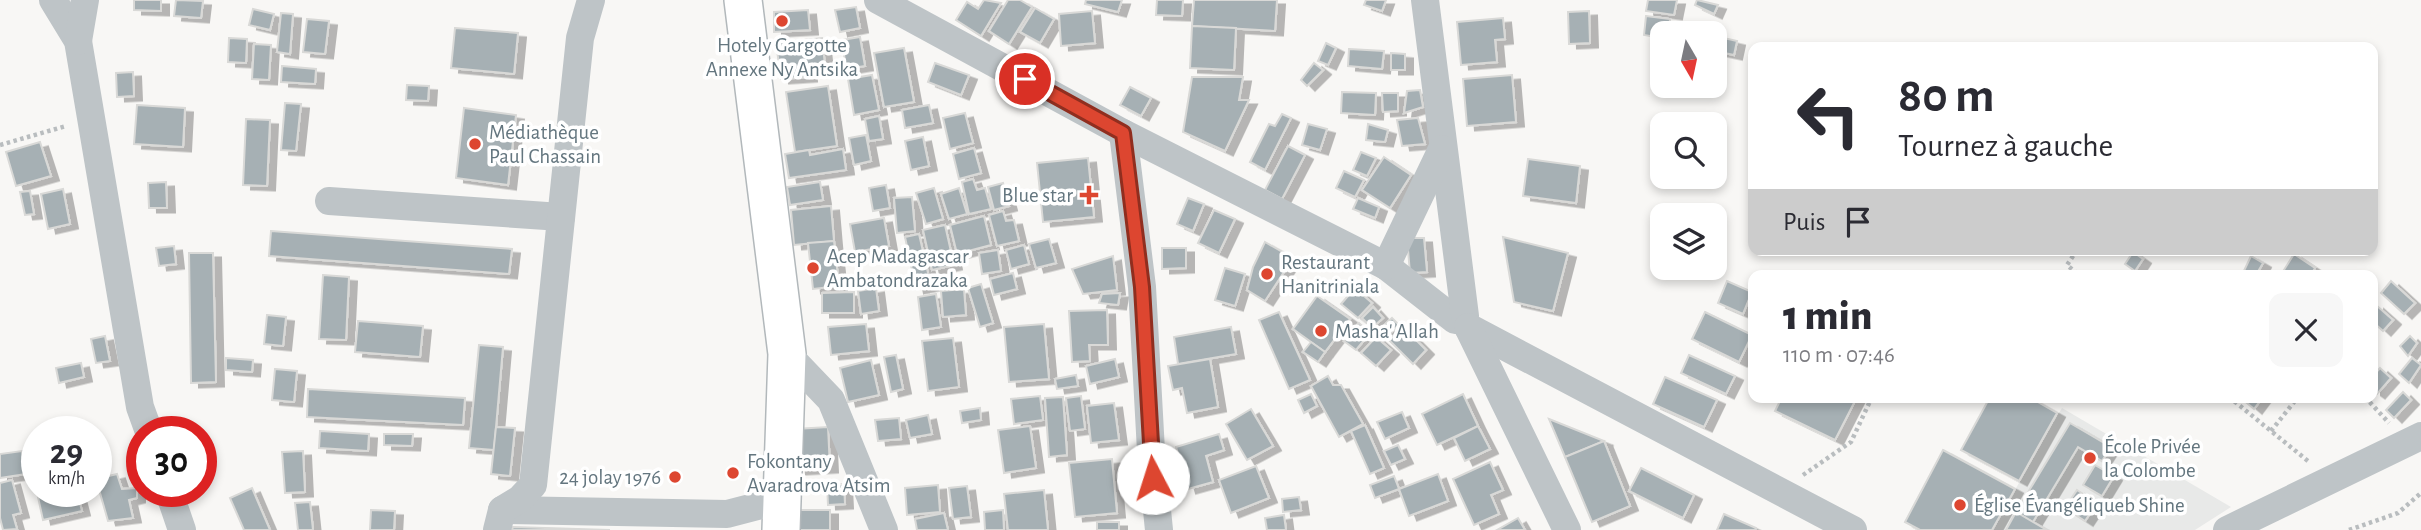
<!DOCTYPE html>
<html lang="fr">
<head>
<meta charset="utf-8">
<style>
	:root { --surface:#fff; --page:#f7f7f7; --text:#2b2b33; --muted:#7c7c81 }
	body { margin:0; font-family:"Alegreya Sans",sans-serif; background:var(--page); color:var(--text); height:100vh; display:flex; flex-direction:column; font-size:26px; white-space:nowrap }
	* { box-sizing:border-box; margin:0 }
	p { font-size:23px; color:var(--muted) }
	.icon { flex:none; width:38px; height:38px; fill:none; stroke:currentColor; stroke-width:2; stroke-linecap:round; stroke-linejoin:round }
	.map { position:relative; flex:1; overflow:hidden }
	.panel { position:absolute; left:1748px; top:270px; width:630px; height:133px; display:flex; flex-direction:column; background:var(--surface); border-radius:14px; box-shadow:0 4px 10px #0003 }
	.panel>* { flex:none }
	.guide { position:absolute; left:1748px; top:42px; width:630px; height:214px; border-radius:14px; box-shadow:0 4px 10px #0003; background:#fff; color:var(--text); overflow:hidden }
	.needle { width:46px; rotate:171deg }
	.fabs { position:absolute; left:1650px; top:21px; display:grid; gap:14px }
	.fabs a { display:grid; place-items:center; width:77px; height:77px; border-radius:14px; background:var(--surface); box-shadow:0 4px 10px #0003; font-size:35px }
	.speed { position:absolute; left:21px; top:416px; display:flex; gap:14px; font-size:35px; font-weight:700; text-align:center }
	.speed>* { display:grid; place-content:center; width:91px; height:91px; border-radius:50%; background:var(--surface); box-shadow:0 4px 10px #0003; line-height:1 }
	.speed small { font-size:18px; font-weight:400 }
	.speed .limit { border:10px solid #d22; background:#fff; color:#111 }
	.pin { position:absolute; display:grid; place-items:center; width:60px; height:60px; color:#fff; margin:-30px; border:4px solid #fff; border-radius:50%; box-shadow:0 2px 7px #0007 }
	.me { position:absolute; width:77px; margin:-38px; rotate:355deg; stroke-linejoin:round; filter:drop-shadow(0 0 5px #0008) }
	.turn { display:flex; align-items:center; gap:24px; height:147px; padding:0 35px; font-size:32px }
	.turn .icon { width:91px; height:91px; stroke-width:2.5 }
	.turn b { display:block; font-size:49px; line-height:60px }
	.then { display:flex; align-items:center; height:66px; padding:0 35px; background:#0003; gap:14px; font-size:26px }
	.round { display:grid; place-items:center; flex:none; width:74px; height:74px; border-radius:14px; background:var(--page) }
	.headline { display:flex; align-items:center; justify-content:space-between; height:119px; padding:0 35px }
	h1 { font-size:42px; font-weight:800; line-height:52px }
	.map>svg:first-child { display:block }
	.built { fill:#e8e9e8 }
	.building { fill:#a6b0b4; stroke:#d9d9d7; stroke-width:2; filter:url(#shadow) }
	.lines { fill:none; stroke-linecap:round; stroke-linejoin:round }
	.major-casing { stroke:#b2b8bb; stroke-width:40 }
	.path { stroke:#b9bdbf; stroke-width:4.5; stroke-dasharray:3.5 3.5; stroke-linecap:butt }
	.minor { stroke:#bec4c7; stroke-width:28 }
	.major { stroke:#fff; stroke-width:37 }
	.route-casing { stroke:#902e1f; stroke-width:18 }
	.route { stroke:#dd4630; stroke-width:12 }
	.poi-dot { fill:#dd4630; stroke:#fff; stroke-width:2.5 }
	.labels { text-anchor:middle; stroke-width:7; stroke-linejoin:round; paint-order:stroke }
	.poi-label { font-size:21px; fill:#64767f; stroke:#fff; text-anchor:start }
</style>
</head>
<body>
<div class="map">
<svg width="2421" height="530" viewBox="0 0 2421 530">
	<defs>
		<filter id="shadow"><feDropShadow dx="8" dy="4.5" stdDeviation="0" flood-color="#0004"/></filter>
	</defs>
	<rect width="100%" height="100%" fill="#f8f7f5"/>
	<polygon class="built" points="2062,408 2231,507 2195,530 1992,530"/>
	<g class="building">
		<polygon points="134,0 161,0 161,11 134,10"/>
		<polygon points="176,0 203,1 201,18 174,16"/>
		<polygon points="984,0 1001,3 981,36 956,20 967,2 978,9"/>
		<polygon points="1008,0 1020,0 1032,7 1009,44 989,31"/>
		<polygon points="1086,0 1122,0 1118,12 1085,4"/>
		<polygon points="1157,0 1183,0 1182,16 1156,15"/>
		<polygon points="1194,0 1277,0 1275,31 1192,26"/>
		<polygon points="1366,0 1386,0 1382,11 1364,5"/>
		<polygon points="1648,0 1677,0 1674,15 1646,11"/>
		<polygon points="1697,0 1718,5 1714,14 1695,5"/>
		<polygon points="856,7 860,28 840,32 835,10"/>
		<polygon points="1035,8 1054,19 1040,43 1020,32"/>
		<polygon points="253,9 274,14 270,30 249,25"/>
		<polygon points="808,10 810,30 774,32 774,12"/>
		<polygon points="1092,11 1095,43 1061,46 1059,14"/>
		<polygon points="1589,11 1590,43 1569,44 1568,12"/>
		<polygon points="281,13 293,14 290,54 277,52"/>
		<polygon points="1646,16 1670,19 1669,33 1662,33 1662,38 1644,35"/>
		<polygon points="1503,18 1505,39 1495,40 1497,62 1461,65 1457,22"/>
		<polygon points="307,19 329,21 325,54 303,52"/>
		<polygon points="1192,26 1236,28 1234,70 1190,68"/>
		<polygon points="455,28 518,33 514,74 451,68"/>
		<polygon points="1715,36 1737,41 1734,55 1715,51"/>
		<polygon points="860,37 865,66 846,69 842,40"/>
		<polygon points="229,38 247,39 246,63 228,62"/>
		<polygon points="822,38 825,65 808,67 809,77 781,79 776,43"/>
		<polygon points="1326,43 1336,48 1328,65 1318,61"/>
		<polygon points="254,44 271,45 269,80 252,79"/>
		<polygon points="904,48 914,102 884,107 874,53"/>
		<polygon points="1659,48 1662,48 1662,76 1652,73"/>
		<polygon points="1349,49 1384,51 1382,69 1348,66"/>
		<polygon points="1391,53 1405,54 1405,70 1391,70"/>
		<polygon points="935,63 969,75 961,95 928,82"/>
		<polygon points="1314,63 1323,70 1307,86 1301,80"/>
		<polygon points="282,66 316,69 315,84 281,82"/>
		<polygon points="133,72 134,96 117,97 116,73"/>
		<polygon points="872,75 879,110 854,115 848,79"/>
		<polygon points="1512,75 1516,122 1467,126 1463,79"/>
		<polygon points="1192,77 1243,77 1239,100 1249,100 1225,151 1183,132"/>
		<polygon points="407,85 429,86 428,101 406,100"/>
		<polygon points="828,86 837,146 795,152 786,92"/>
		<polygon points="1130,87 1151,98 1141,116 1120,105"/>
		<polygon points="1420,90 1423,107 1404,113 1407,91"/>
		<polygon points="1342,92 1376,93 1375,115 1341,113"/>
		<polygon points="1382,93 1398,93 1398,111 1383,112"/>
		<polygon points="285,103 301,104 296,151 281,150"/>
		<polygon points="137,105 185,108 183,147 134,144"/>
		<polygon points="929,105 933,123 905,128 902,110"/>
		<polygon points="464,108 516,115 508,185 456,178"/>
		<polygon points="965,113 973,143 950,149 943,118"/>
		<polygon points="1282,114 1291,118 1265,170 1250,162 1269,124 1275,126"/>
		<polygon points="879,116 883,139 869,141 865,119"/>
		<polygon points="1418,118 1425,144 1402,146 1397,120"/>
		<polygon points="246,119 270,120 267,186 243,185"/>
		<polygon points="1308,124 1327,129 1320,150 1302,145"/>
		<polygon points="1368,124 1388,130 1385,142 1366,140"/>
		<polygon points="866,135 871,161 854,165 849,138"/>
		<polygon points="923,137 929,166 911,170 905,141"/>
		<polygon points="40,142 51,176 16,186 6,152"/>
		<polygon points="1288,146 1305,155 1282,199 1265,190"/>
		<polygon points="974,148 981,173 959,179 953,154"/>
		<polygon points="843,149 846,170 789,178 785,154 809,150 810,155"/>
		<polygon points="1361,152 1376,158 1367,176 1353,170"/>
		<polygon points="1384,157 1411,175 1390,208 1362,190"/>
		<polygon points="1088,158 1094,217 1043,222 1037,163"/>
		<polygon points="1528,159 1580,166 1576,203 1523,196"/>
		<polygon points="1344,171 1364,180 1355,197 1336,188"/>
		<polygon points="973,179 977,190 985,188 991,209 969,214 962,182"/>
		<polygon points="166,182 167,208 149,208 148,183"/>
		<polygon points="820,182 823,200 790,205 787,187"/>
		<polygon points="1003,183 1009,206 994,210 988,187"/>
		<polygon points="886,185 890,208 873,211 869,188"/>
		<polygon points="934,188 943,219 926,224 916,193"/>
		<polygon points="959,188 967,214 949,219 941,194"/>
		<polygon points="63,189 70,224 48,229 41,194"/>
		<polygon points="30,191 34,214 25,215 20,192"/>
		<polygon points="912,197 915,231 897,233 894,198"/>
		<polygon points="1188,198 1204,204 1193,231 1177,224"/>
		<polygon points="1358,198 1379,207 1375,218 1353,209"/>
		<polygon points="831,206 834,241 794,245 791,210"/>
		<polygon points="1214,210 1235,219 1219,253 1198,243"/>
		<polygon points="1003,211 1006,221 1014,220 1019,241 997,246 989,215"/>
		<polygon points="984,216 991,245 957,254 950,225"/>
		<polygon points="884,218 889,246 855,252 850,224"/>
		<polygon points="945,225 954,265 932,270 923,230"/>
		<polygon points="271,231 512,249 509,274 269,256"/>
		<polygon points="919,234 931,286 916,289 905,237"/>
		<polygon points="1503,237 1568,253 1553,311 1514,302"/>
		<polygon points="1407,238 1424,238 1427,272 1410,273"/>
		<polygon points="1049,239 1056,263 1036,268 1029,244"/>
		<polygon points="834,241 839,286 813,289 808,243"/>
		<polygon points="1265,242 1293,258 1265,301 1247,290 1253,267"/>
		<polygon points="1024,245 1029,264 1011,269 1006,250"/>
		<polygon points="174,246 176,264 159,266 156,248"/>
		<polygon points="1162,248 1186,248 1186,268 1162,269"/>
		<polygon points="998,250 1001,271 982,274 979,253"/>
		<polygon points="2133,252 2143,259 2135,271 2125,264"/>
		<polygon points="189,253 213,253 216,382 191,383"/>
		<polygon points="2294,254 2315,268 2311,275 2282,273"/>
		<polygon points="1113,256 1117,290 1083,294 1072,269"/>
		<polygon points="2251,256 2263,263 2256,275 2242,275"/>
		<polygon points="1225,268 1245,274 1235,306 1215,300"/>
		<polygon points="1013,273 1017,289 994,295 990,279"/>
		<polygon points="323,275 349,277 346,340 319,339"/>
		<polygon points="1727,281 1752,292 1743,314 1718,303"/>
		<polygon points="2391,281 2415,303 2404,314 2381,293"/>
		<polygon points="981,284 993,323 980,327 968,288"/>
		<polygon points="876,288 879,311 861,314 858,291"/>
		<polygon points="1355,288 1372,303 1358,318 1341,304"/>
		<polygon points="964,289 966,315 943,317 941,291"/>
		<polygon points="854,292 854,313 822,313 822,293"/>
		<polygon points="1120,293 1118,305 1099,303 1102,294"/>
		<polygon points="936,294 941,327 922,330 918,297"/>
		<polygon points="1317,296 1350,319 1325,352 1293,329"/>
		<polygon points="2376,305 2393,320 2383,331 2373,322"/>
		<polygon points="1373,307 1383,318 1372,328 1362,318"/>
		<polygon points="1107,310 1108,345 1089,345 1090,361 1072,362 1069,311"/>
		<polygon points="1279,312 1310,380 1289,389 1259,320"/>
		<polygon points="1705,312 1752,335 1739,362 1692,339"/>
		<polygon points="267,315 286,317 283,346 264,344"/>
		<polygon points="1392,318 1399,325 1385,338 1378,331"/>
		<polygon points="358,321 423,326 420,357 355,352"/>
		<polygon points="1359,323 1370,333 1356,350 1344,341"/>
		<polygon points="866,324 869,351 831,355 828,327"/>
		<polygon points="1044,324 1049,379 1009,382 1004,327"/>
		<polygon points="1231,327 1236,354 1178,364 1174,337"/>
		<polygon points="1403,327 1426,350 1413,364 1389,340"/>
		<polygon points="105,336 110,361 96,363 91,339"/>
		<polygon points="2410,336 2417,343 2408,356 2400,346"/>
		<polygon points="1376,337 1391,350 1376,366 1361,353"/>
		<polygon points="953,338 959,387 928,391 922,341"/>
		<polygon points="1311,342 1325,352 1318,362 1303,352"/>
		<polygon points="479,345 503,347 494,450 469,448"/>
		<polygon points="896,355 903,389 891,392 884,357"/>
		<polygon points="1689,355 1735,376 1726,394 1681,373"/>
		<polygon points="226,358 253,360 252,372 226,370"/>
		<polygon points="2412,358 2421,365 2409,383 2399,374"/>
		<polygon points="1115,359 1119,377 1090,384 1086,366"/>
		<polygon points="1210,359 1218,407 1187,413 1182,388 1173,390 1168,366"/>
		<polygon points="871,360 879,395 848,402 840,368"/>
		<polygon points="81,363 84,377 59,383 56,368"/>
		<polygon points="2380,368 2391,378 2377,394 2373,391 2373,376"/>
		<polygon points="275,369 297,371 294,402 272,400"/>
		<polygon points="1076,375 1078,386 1057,389 1055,379"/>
		<polygon points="1328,376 1333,385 1341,385 1363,424 1339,437 1311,386"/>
		<polygon points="1665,377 1717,400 1704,427 1653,404"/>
		<polygon points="308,389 465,398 463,425 307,417"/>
		<polygon points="2403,392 2411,400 2394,418 2386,410"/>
		<polygon points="1311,394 1317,406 1304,413 1298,400"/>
		<polygon points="1463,394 1478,426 1437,445 1422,414"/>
		<polygon points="1040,396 1043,420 1014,424 1011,399"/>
		<polygon points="1081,396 1085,429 1070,431 1066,398"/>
		<polygon points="1063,397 1067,455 1049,457 1045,398"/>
		<polygon points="1782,397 1857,397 1835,440 1775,411"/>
		<polygon points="1990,397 2029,397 2057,413 2019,481 1961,450"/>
		<polygon points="2240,397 2263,397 2254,409"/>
		<polygon points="1114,403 1119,440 1091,443 1087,406"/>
		<polygon points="980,408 981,420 962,423 960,411"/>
		<polygon points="1251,409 1273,446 1247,460 1226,424"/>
		<polygon points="1402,412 1409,428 1385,439 1377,422"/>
		<polygon points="928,415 932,434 910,438 906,420"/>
		<polygon points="899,418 901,439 878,441 875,420"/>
		<polygon points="1549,419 1604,441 1565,457"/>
		<polygon points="2070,423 2111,447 2102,461 2078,447 2033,522 2016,512"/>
		<polygon points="1365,425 1384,468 1370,474 1351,431"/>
		<polygon points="1030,426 1036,468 1004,473 998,430"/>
		<polygon points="1478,426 1490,449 1465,461 1454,438"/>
		<polygon points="496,427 515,428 510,476 491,474"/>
		<polygon points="828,427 830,468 798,470 795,429"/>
		<polygon points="320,431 369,434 368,451 319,448"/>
		<polygon points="384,434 413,434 412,446 384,445"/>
		<polygon points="1219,434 1224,450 1206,456 1213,482 1188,489 1176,447"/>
		<polygon points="1604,441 1630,506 1592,522 1565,457"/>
		<polygon points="1398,445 1405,459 1391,465 1384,451"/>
		<polygon points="1943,450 2015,489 1992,530 1920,530 1905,522"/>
		<polygon points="22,451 26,474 0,478 0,454"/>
		<polygon points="303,451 305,492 285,493 282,452"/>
		<polygon points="1112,459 1117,513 1075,517 1069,463"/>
		<polygon points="1490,462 1503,490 1491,495 1499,514 1474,525 1453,479"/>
		<polygon points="2095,465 2114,476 2102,496 2083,485"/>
		<polygon points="1256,466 1269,498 1231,513 1219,480"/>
		<polygon points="1641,468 1694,495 1683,518 1629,491"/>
		<polygon points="117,474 122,489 137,488 137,498 129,500 133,518 108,521 96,479"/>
		<polygon points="1438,474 1448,501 1409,516 1399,489"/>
		<polygon points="1394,476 1399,489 1375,498 1370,485"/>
		<polygon points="12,480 21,513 13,515 17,529 3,530 0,518 0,483"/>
		<polygon points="844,484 845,504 828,505 827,485"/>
		<polygon points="938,485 940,512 907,515 905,488"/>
		<polygon points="967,486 971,517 953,519 949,488"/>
		<polygon points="252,488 270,530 244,530 230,498"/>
		<polygon points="1044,490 1048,530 1008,530 1004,494"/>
		<polygon points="2077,490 2097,503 2085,521 2065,508"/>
		<polygon points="62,492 77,492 82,511 43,520 38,497"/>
		<polygon points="1299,497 1301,510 1283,512 1282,499"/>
		<polygon points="310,502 313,530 298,530 295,503"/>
		<polygon points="371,510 395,511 394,530 370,530"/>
		<rect x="799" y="510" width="31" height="20"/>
		<polygon points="1003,510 1004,530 985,530 984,512"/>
		<polygon points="2016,512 2033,522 2047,530 2006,530"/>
		<polygon points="944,513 948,530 917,530 915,519"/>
		<polygon points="1724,514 1756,528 1755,530 1717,530"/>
		<polygon points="1284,515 1286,530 1267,530 1265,518"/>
		<polygon points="1518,518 1525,530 1497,530"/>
		<rect x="1097" y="522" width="22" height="8"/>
		<polygon points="513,527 610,530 512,530"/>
	</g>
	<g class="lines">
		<defs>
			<polyline id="major" points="743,0 787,354 781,530"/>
		</defs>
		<use href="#major" class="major-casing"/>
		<g class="path">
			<polyline points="0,145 66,126"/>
			<polyline points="2077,250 2067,265 2079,275"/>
			<polyline points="2229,397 2308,461"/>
			<polyline points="2365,397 2389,423"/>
			<polyline points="2271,431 2298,397"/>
			<polyline points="1803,475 1851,442 1872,397"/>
			<polyline points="2349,530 2398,513 2421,493"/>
		</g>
		<g class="minor">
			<polyline points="53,0 78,41 140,407 149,432"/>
			<polyline points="878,0 1123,133 1386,266 1455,320"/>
			<polyline points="1425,0 1465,316"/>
			<polyline points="78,41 85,0"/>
			<polyline points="1123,133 1142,287 1151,451 1159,530"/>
			<polyline points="329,201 561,217"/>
			<polyline points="1386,266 1442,149"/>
			<polyline points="1468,327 1853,530"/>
			<polyline points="1468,327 1567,530"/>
			<polyline points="787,354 831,400 884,530"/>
			<polyline points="169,492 182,530"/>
			<polyline points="502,510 727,514 781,500"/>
			<polyline points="497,530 502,510 520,499 533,485 580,38 591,0"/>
			<polyline points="2227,530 2421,436"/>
		</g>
		<use href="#major" class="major"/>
	</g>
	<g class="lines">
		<defs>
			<polyline id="route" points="1025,79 1123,133 1142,287 1153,478"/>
		</defs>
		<use href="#route" class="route-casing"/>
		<use href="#route" class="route"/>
	</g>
	<g class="poi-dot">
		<circle cx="782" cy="21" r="7"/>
		<circle cx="475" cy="144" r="7"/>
		<path d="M1085.5 184.5h7v7h7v7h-7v7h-7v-7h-7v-7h7z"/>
		<circle cx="813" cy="268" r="7"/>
		<circle cx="1267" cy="274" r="7"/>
		<circle cx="1321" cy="331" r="7"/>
		<circle cx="2090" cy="458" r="7"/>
		<circle cx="733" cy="473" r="7"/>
		<circle cx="675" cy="477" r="7"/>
		<circle cx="1960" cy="505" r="7"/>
	</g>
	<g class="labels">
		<g class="poi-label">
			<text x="782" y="52" text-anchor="middle">Hotely Gargotte<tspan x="782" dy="24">Annexe Ny Antsika</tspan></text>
			<text x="489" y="139">Médiathèque<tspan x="489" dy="24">Paul Chassain</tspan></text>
			<text x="1073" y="202" text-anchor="end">Blue star</text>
			<text x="827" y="263">Acep Madagascar<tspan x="827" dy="24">Ambatondrazaka</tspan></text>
			<text x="1281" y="269">Restaurant<tspan x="1281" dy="24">Hanitriniala</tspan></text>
			<text x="1335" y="338">Masha' Allah</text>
			<text x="2104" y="453">École Privée<tspan x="2104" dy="24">la Colombe</tspan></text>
			<text x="747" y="468">Fokontany<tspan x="747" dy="24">Avaradrova Atsim</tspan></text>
			<text x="661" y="484" text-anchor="end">24 jolay 1976</text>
			<text x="1974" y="512">Église Évangéliqueb Shine</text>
		</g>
	</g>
</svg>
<div class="fabs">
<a><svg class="needle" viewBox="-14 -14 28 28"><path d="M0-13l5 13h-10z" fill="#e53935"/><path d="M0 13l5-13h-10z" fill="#7c7c81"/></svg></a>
<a><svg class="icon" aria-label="search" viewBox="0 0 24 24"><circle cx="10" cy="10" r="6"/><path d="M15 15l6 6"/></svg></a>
<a><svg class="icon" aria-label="layers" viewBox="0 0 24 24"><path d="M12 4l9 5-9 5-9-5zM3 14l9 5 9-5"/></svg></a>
</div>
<div class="speed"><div>29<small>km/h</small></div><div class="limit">30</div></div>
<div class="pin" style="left:1025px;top:79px;background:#d93025"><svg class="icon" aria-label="arrive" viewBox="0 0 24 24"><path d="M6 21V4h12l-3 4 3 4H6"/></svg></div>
<svg class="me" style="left:1153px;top:478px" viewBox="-20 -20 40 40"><circle r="19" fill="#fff"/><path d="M0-13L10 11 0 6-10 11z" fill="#dd4630"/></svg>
<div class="guide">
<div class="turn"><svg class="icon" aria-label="left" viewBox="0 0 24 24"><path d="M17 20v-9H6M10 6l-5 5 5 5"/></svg><div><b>80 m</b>Tournez à gauche</div></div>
<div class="then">Puis<svg class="icon" aria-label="arrive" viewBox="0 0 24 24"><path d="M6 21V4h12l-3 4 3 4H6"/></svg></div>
</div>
<section class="panel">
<div class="headline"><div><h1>1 min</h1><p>110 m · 07:46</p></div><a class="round"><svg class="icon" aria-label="close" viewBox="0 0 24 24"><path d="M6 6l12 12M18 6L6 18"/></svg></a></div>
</section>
</div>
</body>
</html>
